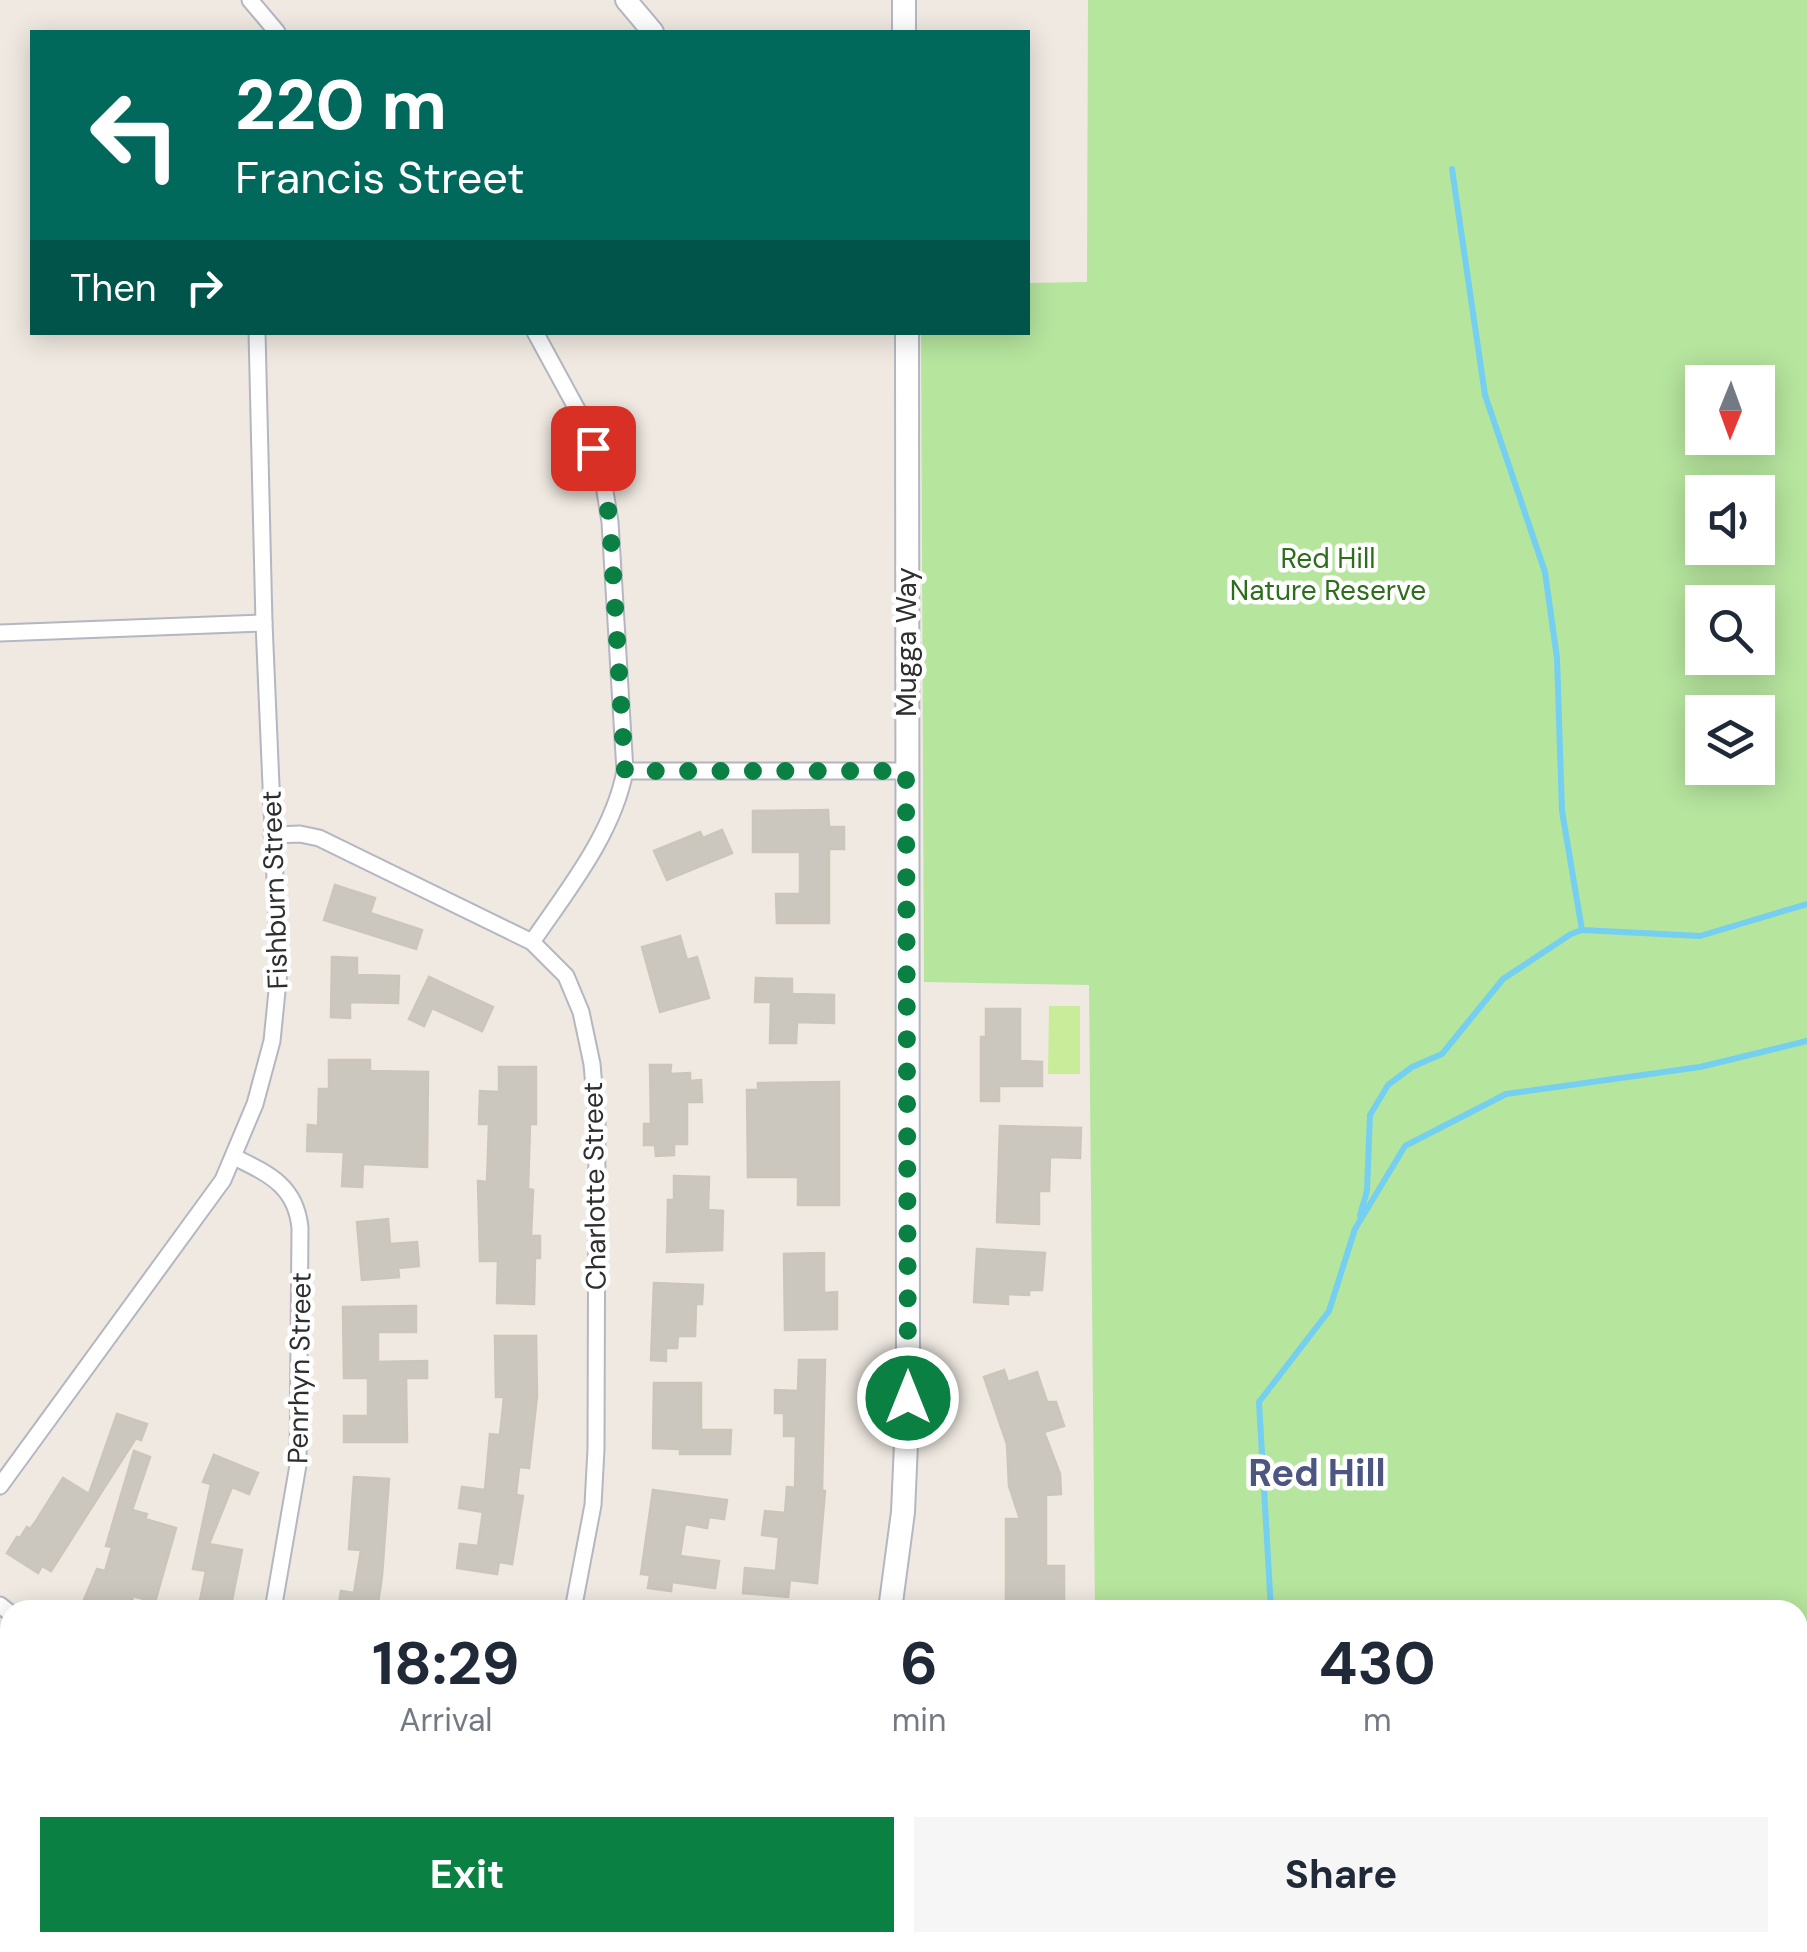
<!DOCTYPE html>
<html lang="en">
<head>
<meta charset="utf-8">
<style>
	:root { --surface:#fff; --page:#f6f6f7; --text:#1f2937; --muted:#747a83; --accent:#0b8043 }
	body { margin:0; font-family:"DM Sans",sans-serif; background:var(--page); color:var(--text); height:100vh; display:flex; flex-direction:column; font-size:38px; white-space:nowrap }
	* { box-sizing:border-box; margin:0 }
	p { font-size:32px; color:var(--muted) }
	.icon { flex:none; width:55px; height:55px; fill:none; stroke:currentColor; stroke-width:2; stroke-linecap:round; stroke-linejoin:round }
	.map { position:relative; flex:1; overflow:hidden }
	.sheet { position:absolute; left:0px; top:1600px; width:1808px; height:352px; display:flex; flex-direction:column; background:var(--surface); border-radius:30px 30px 0 0; box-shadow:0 5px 25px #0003 }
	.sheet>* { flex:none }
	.banner { position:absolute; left:30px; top:30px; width:1000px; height:305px; border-radius:0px; box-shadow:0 5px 25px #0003; background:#00695c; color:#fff; overflow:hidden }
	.needle { width:65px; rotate:181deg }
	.buttons { position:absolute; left:1685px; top:365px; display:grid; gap:20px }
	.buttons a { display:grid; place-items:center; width:90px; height:90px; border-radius:0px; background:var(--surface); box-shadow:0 5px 25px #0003; font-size:50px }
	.pin { position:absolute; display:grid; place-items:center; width:85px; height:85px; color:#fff; margin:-42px; border-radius:20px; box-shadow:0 5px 15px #0006 }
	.me { position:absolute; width:110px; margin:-55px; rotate:0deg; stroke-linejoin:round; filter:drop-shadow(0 0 8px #0008) }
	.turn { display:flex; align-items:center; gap:35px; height:210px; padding:0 40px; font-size:45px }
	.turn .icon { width:130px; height:130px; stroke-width:2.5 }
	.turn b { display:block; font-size:70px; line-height:85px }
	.then { display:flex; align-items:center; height:95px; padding:0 40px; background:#0003; gap:20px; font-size:38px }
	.eta { display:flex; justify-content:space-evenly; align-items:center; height:170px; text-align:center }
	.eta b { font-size:60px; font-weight:700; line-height:70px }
	.action { display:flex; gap:20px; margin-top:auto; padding:20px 40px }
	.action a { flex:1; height:115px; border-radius:0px; background:var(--accent); color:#fff; font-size:40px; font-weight:700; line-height:115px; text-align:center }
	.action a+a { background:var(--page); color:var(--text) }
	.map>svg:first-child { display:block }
	.education { fill:#f0e6d1 }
	.green { fill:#b6e59e; fill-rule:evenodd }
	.pitch { fill:#c9ec9a }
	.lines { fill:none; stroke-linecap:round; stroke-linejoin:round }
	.stream { stroke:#75cff0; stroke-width:6 }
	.building { fill:#cbc7bf; stroke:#cbc5ba; stroke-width:2.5 }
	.minor-casing { stroke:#b4b7c1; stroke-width:19 }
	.tertiary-casing { stroke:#b4b7c1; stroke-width:24 }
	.secondary-casing { stroke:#b4b7c1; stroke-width:26 }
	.minor { stroke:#fff; stroke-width:15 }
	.tertiary { stroke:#fff; stroke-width:20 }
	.secondary { stroke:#fff; stroke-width:22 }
	.route { stroke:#0b8043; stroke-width:18; stroke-dasharray:0 32.4 }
	.labels { text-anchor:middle; stroke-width:9; stroke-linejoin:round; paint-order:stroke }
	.park-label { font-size:28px; fill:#2c6e1b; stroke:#fff }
	.street-label { font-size:28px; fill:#2e2e2e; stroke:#fff }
	.district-label { font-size:38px; font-weight:bold; fill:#4d5680; stroke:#fff }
</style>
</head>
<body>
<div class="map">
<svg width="1807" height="1952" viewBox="0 0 1807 1952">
	<rect width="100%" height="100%" fill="#efe9e1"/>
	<polygon class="education" points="0,1635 10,1642 10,1942 791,1943 789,1952 0,1952"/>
	<path class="green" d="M 1088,0 L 1807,0 L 1807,1952 L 1077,1952 L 1078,1942 L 1798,1942 L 1798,1610 L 1095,1610 L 1089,985 L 924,982 L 921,333 L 1028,332 L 1028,283 L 1087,282 ZM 1702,382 L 1758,382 L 1758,438 L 1702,438 ZM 1702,492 L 1758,492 L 1758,548 L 1702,548 ZM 1702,602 L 1758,602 L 1758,658 L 1702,658 ZM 1702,712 L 1758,712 L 1758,768 L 1702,768 Z"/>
	<polygon class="pitch" points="1049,1006 1080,1006 1080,1074 1048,1074"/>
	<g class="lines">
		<g class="stream">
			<polyline points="1452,169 1485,395 1545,572 1557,658 1562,811 1582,930"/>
			<polyline points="1360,1215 1367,1191 1370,1115 1388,1085 1412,1067 1442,1054 1503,979 1571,934 1582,930 1700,936 1807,904"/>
			<polyline points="1271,1610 1259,1402 1329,1311 1355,1229 1405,1146 1506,1094 1700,1067 1807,1041"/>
			<polyline points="1798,1756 1807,1758"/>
			<polyline points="1237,1942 1239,1952"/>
		</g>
	</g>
	<g class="building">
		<polygon points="828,810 829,827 844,827 844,849 829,849 829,923 777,923 776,894 800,894 800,852 753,852 753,811"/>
		<polygon points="722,830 732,853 667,880 654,851 700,832 703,838"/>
		<polygon points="335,885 375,898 370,913 422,930 416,949 324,920"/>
		<polygon points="680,936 687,960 697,957 709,998 660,1012 642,947"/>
		<polygon points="332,957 357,958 357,975 399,976 398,1003 350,1002 350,1018 331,1017"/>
		<polygon points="429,977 493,1007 482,1031 432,1008 424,1026 409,1019"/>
		<polygon points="756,978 792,979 792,994 834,995 834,1023 797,1022 796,1043 770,1043 771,1002 755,1002"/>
		<polygon points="986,1009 1020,1009 1020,1061 1042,1062 1042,1086 999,1086 999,1101 981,1101 981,1037 986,1037"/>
		<polygon points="329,1060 370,1060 370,1071 428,1072 427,1167 363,1164 362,1187 342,1186 344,1152 307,1151 308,1125 318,1126 319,1089 329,1089"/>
		<polygon points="650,1065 671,1065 670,1074 690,1073 690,1081 701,1080 702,1102 687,1102 687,1144 674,1144 674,1155 656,1156 655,1145 644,1145 644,1124 651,1124"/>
		<polygon points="499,1067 536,1067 536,1124 530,1124 528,1189 533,1190 531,1236 540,1236 540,1258 535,1258 534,1304 497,1303 498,1261 480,1261 478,1181 487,1182 489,1124 479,1124 480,1091 499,1092"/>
		<polygon points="839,1082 839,1205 798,1205 798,1177 748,1177 747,1090 758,1090 758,1083"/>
		<polygon points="1000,1126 1081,1128 1080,1158 1050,1157 1049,1191 1039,1191 1039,1224 997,1222"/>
		<polygon points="674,1176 709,1177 708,1210 723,1211 722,1250 667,1252 668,1200 674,1200"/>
		<polygon points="388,1219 390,1244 417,1242 419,1266 398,1268 399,1277 362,1280 357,1222"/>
		<polygon points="977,1249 1045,1253 1042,1290 1029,1290 1029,1295 1008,1294 1008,1304 974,1302"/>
		<polygon points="824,1253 824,1293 837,1292 837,1329 785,1330 784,1254"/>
		<polygon points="654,1283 703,1285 702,1304 696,1304 695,1336 678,1336 677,1348 666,1348 666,1361 651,1360"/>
		<polygon points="416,1306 416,1332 378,1332 378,1362 427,1361 427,1378 406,1378 407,1442 344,1442 344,1416 368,1416 368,1378 344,1378 343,1307"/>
		<polygon points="495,1336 536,1336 537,1396 529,1468 519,1467 516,1495 523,1496 512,1564 499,1562 497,1574 457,1568 460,1544 478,1546 483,1512 459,1508 462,1487 485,1490 490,1434 500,1435 504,1397 496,1397"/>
		<polygon points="799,1360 825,1360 822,1490 825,1491 817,1583 790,1580 788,1597 743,1593 745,1568 776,1571 779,1537 762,1535 765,1511 785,1513 787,1487 795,1488 796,1436 784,1436 784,1413 775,1413 775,1390 798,1391"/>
		<polygon points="1004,1370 1008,1382 1037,1372 1047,1402 1056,1402 1064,1426 1044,1432 1060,1474 1061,1494 1046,1495 1046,1566 1064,1566 1064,1601 1047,1601 1047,1609 1006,1609 1006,1519 1020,1519 1009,1486 1007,1444 984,1377"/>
		<polygon points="654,1383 701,1383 701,1430 731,1430 730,1454 680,1454 680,1449 653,1448"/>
		<polygon points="117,1414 147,1424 141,1440 136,1438 51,1571 42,1566 38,1573 7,1553 17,1537 20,1538 27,1527 30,1529 36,1521 63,1478 89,1494"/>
		<polygon points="134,1451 150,1457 132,1510 147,1514 145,1519 176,1528 155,1602 133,1596 130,1610 119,1610 84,1600 97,1569 105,1571 112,1547 106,1546"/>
		<polygon points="214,1455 258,1473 249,1494 232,1487 209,1544 242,1550 230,1610 198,1610 206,1571 193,1569 211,1484 203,1482"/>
		<polygon points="354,1477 389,1479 382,1576 377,1610 338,1610 341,1591 354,1593 361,1550 349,1549"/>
		<polygon points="653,1490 727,1500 724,1519 709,1517 707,1528 685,1524 680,1556 719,1561 715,1588 672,1582 671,1591 648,1588 650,1575 641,1574"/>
	</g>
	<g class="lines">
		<defs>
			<g id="minor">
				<polyline points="250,0 277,32"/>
				<polyline points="0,633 264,623"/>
				<polyline points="625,771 906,771"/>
				<polyline points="272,835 300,834 319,838 532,942 566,976 581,1012 592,1064 597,1122 596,1449 593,1505 573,1610"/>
				<path d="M 532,942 C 567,891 613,834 625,771 L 610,522 L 602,473 L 585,424 L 535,332"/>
				<path d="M 234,1157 C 269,1174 296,1186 300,1228 L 298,1465 L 273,1610"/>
				<polyline points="0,1486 223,1180 255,1104 272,1041 279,971 264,623 257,332"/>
				<polyline points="0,1605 10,1613"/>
			</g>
			<polyline id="tertiary" points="626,0 653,32"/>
			<g id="secondary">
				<polyline points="904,0 904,32"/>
				<polyline points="890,1610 903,1512 908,1398 907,332"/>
				<polyline points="823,1952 825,1942"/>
			</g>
		</defs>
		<use href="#minor" class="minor-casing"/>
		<use href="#tertiary" class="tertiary-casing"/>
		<use href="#secondary" class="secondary-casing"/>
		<use href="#minor" class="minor"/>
		<use href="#tertiary" class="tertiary"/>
		<use href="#secondary" class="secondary"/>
	</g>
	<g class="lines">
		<polyline class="route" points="593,448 602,473 610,522 625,771 906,771 908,1398"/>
	</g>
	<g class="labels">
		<g class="park-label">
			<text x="1328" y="568">Red Hill<tspan x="1328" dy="32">Nature Reserve</tspan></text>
		</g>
		<g class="street-label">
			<text transform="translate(906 642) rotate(-90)" y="10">Mugga Way</text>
			<text transform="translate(274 890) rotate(-92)" y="10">Fishburn Street</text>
			<text transform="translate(594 1186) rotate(-91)" y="10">Charlotte Street</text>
			<text transform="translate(299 1368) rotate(-89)" y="10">Penrhyn Street</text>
		</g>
		<g class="district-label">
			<text x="1317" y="1486">Red Hill</text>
		</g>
	</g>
</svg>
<div class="buttons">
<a><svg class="needle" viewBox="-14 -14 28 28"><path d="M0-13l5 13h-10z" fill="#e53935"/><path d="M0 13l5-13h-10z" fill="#747a83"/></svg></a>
<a><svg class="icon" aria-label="sound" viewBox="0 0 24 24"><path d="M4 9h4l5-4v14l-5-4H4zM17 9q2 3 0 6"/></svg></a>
<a><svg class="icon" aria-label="search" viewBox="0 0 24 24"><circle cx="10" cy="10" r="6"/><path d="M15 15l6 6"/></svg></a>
<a><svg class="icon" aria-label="layers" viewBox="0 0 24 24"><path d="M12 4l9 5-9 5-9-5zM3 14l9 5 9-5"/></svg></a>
</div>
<div class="pin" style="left:593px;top:448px;background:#d93025"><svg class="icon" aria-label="arrive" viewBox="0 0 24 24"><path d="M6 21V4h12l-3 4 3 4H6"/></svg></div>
<svg class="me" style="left:908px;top:1398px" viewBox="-20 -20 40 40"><circle r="17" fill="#0b8043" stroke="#fff" stroke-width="3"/><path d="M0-11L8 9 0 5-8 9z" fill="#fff"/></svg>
<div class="banner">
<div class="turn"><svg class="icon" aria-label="left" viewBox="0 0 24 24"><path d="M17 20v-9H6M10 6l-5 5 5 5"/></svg><div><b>220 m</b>Francis Street</div></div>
<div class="then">Then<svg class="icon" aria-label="right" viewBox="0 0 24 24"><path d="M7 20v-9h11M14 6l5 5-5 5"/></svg></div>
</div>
<section class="sheet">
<div class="eta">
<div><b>18:29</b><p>Arrival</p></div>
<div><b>6</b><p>min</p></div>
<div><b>430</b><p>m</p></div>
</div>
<div class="action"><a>Exit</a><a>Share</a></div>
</section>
</div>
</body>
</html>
